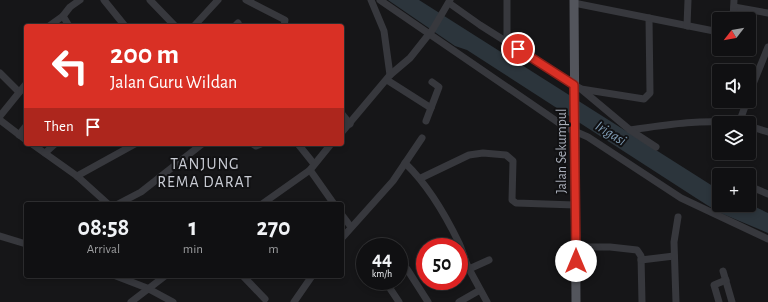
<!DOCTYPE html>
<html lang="en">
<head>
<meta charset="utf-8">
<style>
	:root { --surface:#101012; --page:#19191b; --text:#f1f3f6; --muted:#9c9d9f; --line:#303032 }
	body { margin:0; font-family:"Alegreya Sans",sans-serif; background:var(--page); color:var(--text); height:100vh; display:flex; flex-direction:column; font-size:15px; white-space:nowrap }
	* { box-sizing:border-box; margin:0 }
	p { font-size:13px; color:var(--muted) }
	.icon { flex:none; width:22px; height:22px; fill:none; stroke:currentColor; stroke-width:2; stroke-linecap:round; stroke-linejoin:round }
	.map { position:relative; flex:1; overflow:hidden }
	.panel { position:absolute; left:24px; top:202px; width:320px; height:76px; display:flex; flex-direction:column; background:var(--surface); border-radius:4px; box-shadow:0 2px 6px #0003,0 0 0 1px var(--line) }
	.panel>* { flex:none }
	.banner { position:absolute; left:24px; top:24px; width:320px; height:122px; border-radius:4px; box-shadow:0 2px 6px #0003,0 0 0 1px var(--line); background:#d93025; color:#fff; overflow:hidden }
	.needle { width:26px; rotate:239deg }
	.fabs { position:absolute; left:712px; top:12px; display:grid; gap:8px }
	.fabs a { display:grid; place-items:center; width:44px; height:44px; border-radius:4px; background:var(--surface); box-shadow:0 2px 6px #0003,0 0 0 1px var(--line); font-size:20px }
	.speed { position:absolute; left:356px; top:238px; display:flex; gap:8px; font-size:20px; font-weight:700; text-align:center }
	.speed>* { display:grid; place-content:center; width:52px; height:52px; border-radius:50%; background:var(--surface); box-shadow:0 2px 6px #0003,0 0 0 1px var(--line); line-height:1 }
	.speed small { font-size:10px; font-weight:400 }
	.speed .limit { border:6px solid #d22; background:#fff; color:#111 }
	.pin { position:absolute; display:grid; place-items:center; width:34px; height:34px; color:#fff; margin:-17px; border:2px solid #fff; border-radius:50%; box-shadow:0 1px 4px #0007 }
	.me { position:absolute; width:44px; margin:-22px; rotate:0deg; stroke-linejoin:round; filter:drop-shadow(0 0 3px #0008) }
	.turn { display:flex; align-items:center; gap:14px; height:84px; padding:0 20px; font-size:18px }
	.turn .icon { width:52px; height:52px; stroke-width:2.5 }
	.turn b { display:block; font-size:28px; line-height:34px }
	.then { display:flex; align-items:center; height:38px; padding:0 20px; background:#0003; gap:8px; font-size:15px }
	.eta { display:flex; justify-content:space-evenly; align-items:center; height:68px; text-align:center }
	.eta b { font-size:24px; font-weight:700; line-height:28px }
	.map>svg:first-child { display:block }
	.water { fill:#2c353c }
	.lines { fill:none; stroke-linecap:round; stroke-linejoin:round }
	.minor { stroke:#37383d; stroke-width:7 }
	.major { stroke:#53555c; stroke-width:9 }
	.route-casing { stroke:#8d1f18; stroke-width:10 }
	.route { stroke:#d93025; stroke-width:7 }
	.labels { text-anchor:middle; stroke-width:4; stroke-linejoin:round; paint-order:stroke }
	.street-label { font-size:14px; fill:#a8adb8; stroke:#111113 }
	.water-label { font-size:15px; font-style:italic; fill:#7f9bb3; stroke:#111113 }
	.quarter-label { font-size:16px; letter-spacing:1px; fill:#c9ccd4; stroke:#111113 }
</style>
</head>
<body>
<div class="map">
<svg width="768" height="302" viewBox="0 0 768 302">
	<rect width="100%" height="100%" fill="#161618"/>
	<polygon class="water" points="388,0 419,0 719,190 719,205 749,204 768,213 768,233 718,212 696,198 467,50 455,46"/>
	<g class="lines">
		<g class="minor">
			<polyline points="104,0 125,26"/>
			<polyline points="150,0 175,26"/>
			<polyline points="246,0 285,20 284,26"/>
			<polyline points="371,0 384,31 390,75"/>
			<polyline points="380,0 565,127 588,137 681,198 768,239"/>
			<polyline points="449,3 480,25 581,89 644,99 650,93 649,18"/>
			<polyline points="574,3 719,32"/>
			<polyline points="734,7 768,13"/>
			<polyline points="733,19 734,0"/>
			<polyline points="49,26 63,16"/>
			<polyline points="69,26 63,16 70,7 80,0"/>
			<polyline points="194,26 218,0"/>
			<polyline points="235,26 238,23"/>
			<polyline points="687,26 688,0"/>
			<polyline points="507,42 507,0"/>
			<polyline points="0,73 19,92"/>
			<polyline points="387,80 431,108"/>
			<path d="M 581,89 L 630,130 C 665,125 701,119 736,123"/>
			<polyline points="749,94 768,47"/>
			<polyline points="342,114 350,124"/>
			<polyline points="0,116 26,84"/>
			<polyline points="0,120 26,140"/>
			<polyline points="426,121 439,87 432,82"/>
			<polyline points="739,123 747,101"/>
			<polyline points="749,126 768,132"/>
			<polyline points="630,130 656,147"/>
			<polyline points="342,132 390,75 410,58 433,29 450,0"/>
			<polyline points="19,135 26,126"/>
			<polyline points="32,144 77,176 108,204"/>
			<polyline points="253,144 256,146 261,144"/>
			<polyline points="298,144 314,164"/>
			<polyline points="45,153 55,144"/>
			<path d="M 405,163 C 428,185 445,214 459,243 C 463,252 465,261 469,269 L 489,260"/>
			<polyline points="310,170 334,204"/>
			<polyline points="77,176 135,144"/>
			<polyline points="421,178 469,155 483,153 506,155 513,161 512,200 516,203 575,205"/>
			<polyline points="749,186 768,194"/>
			<polyline points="118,204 141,192 202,144"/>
			<polyline points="262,204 310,170 331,144"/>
			<polyline points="342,215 351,227"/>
			<polyline points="0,236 26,244"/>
			<polyline points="342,238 393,181 422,138"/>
			<polyline points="576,247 610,247 637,250 641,256 642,302"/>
			<polyline points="641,260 674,256"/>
			<polyline points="407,269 428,302"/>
			<polyline points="469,269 487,302"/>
			<polyline points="723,271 732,302"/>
			<polyline points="116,276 147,288 173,302"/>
			<polyline points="243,276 265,299"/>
			<polyline points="385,281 399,302"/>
			<polyline points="131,302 165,276"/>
			<polyline points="294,302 312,276"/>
			<polyline points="459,302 480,290"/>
			<polyline points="676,302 674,242 678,217"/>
			<polyline points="719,302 714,285 726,280"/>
		</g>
		<polyline class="major" points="574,0 576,302"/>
	</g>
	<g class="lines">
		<defs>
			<polyline id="route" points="518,49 574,85 576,261"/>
		</defs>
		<use href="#route" class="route-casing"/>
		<use href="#route" class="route"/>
	</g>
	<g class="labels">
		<g class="street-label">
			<text transform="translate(561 151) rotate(-90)" y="5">Jalan Sekumpul</text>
		</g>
		<g class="water-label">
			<text transform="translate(611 133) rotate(32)" y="5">Irigasi</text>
		</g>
		<g class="quarter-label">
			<text x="205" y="169">TANJUNG<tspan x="205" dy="18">REMA DARAT</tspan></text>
		</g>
	</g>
</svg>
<div class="fabs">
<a><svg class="needle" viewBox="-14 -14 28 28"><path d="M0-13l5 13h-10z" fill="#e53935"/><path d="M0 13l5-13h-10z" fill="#9c9d9f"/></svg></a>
<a><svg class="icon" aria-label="sound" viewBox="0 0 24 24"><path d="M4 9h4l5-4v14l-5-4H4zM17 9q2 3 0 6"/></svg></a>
<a><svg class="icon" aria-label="layers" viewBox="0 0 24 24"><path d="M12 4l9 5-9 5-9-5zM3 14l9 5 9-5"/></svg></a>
<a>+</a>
</div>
<div class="speed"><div>44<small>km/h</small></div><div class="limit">50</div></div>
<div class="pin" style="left:518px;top:49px;background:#d93025"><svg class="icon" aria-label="arrive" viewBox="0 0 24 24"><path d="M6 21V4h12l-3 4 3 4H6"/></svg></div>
<svg class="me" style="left:576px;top:261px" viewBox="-20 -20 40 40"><circle r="19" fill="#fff"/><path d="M0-13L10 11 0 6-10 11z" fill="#d93025"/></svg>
<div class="banner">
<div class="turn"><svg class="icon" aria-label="left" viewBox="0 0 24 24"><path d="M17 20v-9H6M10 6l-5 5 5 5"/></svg><div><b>200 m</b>Jalan Guru Wildan</div></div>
<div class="then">Then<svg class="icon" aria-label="arrive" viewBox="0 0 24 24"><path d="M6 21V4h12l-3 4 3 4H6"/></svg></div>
</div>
<section class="panel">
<div class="eta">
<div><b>08:58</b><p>Arrival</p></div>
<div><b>1</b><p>min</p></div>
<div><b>270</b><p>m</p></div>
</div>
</section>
</div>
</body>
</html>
